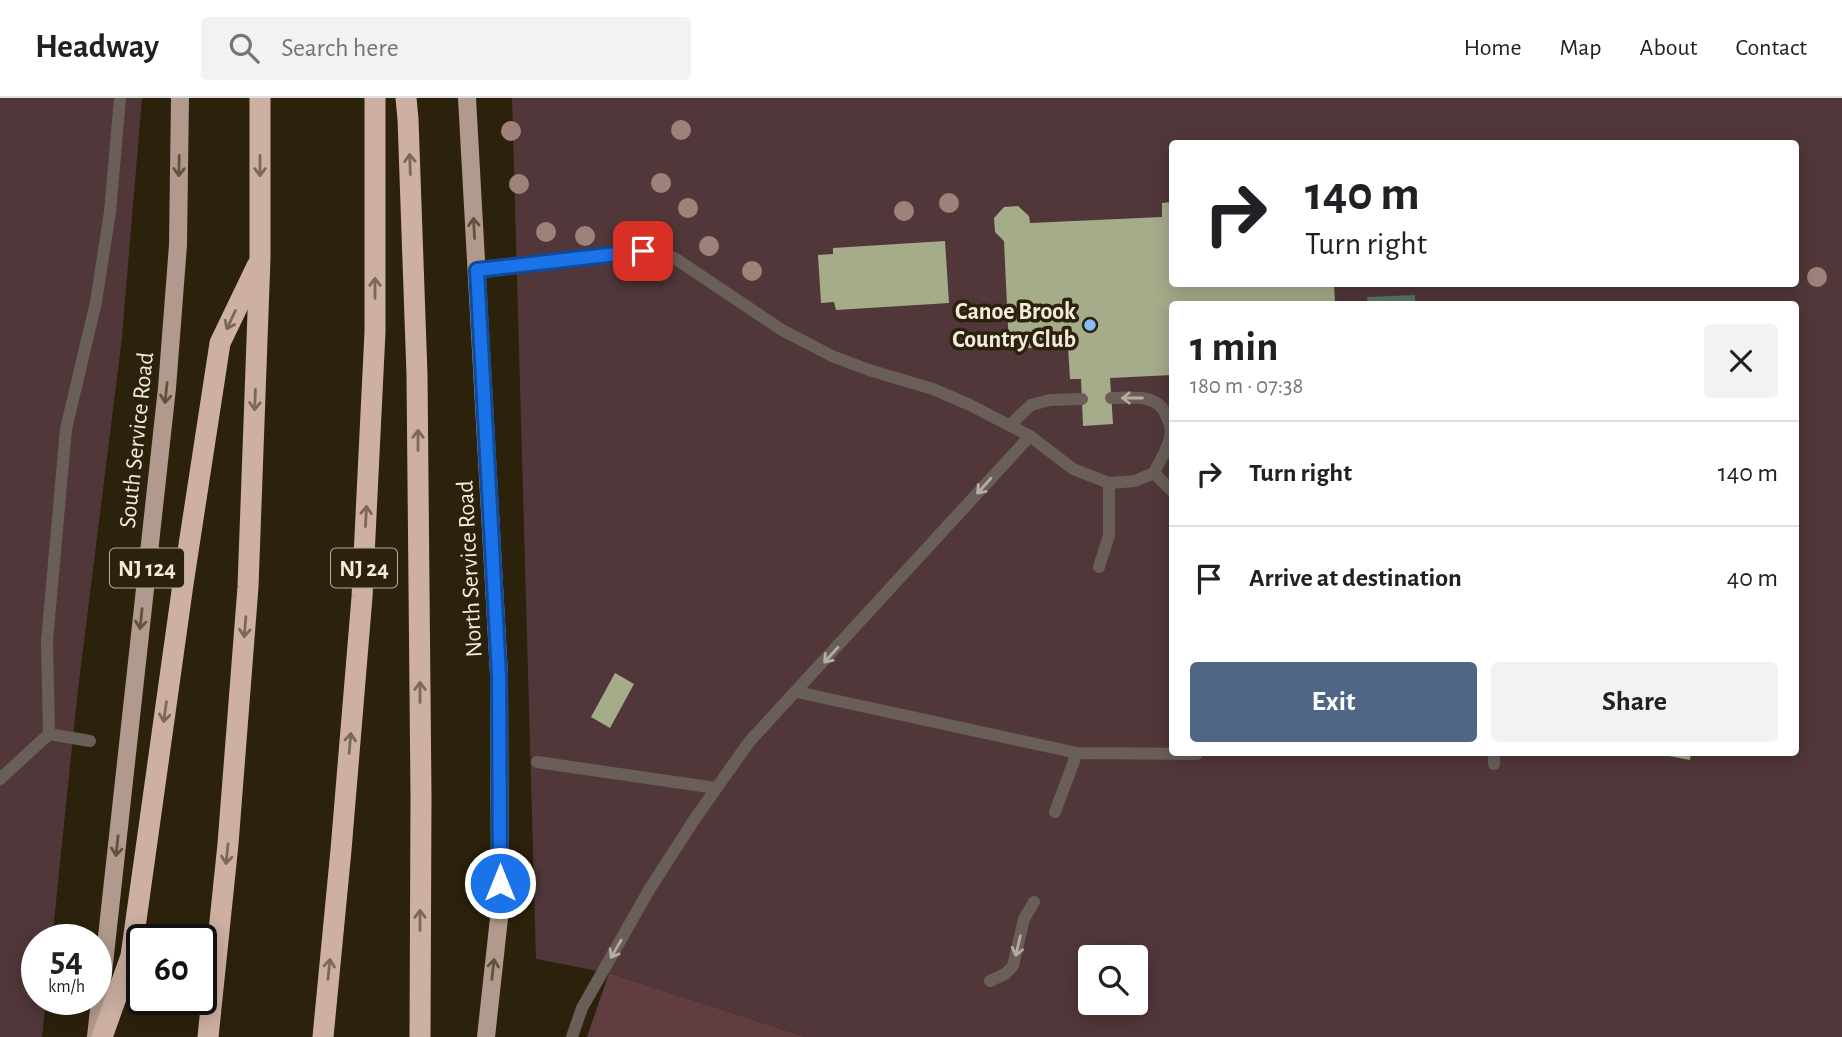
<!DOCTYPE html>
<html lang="en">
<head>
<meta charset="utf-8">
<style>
	:root { --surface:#fff; --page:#f2f2f2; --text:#202124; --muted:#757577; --line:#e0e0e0; --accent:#4f6685 }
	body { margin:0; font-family:"Alegreya Sans",sans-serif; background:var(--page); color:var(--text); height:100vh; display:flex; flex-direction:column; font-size:26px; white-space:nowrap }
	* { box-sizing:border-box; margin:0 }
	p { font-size:23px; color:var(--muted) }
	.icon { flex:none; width:38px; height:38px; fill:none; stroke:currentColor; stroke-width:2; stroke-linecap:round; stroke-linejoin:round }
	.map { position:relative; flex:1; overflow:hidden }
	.side { position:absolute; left:1169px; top:203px; width:630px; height:455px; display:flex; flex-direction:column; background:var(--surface); border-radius:7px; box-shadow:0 4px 18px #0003 }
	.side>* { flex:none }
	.banner { position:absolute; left:1169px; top:42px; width:630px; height:147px; border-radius:7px; box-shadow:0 4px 18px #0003; background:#fff; color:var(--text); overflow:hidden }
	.controls { position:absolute; left:1078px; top:847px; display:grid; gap:14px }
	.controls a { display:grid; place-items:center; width:70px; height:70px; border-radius:7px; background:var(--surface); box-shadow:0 4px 18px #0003; font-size:35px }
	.speed { position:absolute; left:21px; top:826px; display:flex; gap:14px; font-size:35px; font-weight:700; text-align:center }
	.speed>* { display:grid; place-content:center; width:91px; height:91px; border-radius:50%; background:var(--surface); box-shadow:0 4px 18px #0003; line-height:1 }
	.speed small { font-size:18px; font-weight:400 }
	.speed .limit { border:4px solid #111; border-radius:10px; background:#fff; color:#111 }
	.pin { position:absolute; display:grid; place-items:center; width:60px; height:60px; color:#fff; margin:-30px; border-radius:14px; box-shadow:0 4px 10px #0006 }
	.me { position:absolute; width:77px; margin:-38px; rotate:0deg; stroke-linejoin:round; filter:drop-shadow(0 0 5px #0008) }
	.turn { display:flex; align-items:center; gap:24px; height:147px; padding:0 21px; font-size:32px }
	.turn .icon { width:91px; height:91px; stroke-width:2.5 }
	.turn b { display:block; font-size:49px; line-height:60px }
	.round { display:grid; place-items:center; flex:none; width:74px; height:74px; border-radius:7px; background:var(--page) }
	.head { display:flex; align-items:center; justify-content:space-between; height:119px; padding:0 21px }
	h1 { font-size:42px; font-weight:600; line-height:52px }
	.action { display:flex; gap:14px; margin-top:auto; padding:14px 21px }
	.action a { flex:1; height:80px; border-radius:7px; background:var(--accent); color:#fff; font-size:28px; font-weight:600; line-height:80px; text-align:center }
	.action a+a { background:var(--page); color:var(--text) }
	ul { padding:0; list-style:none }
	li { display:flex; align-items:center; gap:21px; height:105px; padding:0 21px; border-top:2px solid var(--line) }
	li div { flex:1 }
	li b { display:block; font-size:26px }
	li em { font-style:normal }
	header { display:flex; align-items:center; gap:42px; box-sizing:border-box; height:98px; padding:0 35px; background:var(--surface); border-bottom:2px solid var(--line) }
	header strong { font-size:33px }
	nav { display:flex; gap:38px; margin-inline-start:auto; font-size:24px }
	.search { width:490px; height:63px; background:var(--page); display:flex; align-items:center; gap:18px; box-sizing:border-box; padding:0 24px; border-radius:7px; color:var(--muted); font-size:26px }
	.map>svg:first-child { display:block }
	.green { fill:#513739; fill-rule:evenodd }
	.forest { fill:#5f3d40 }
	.water { fill:#58765f }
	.building { fill:#a5ac8a }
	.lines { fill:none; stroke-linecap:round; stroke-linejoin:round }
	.service { stroke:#6a5e58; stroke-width:12 }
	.primary { stroke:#b1998d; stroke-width:18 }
	.motorway { stroke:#cdb0a2; stroke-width:21 }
	.tree { fill:#9e827a }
	.oneway { stroke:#7c6856 }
	.oneway2 { stroke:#61513f }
	.oneway3 { stroke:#b5aca2 }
	.route-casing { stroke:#114b97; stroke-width:18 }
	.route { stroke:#1a73e8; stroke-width:12 }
	.poi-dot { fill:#89bafc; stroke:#2c210b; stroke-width:2.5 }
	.labels { text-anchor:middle; stroke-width:7; stroke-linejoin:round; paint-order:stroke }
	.shield { fill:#2c210b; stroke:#b7ae9f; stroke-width:2 }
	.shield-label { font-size:23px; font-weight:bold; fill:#f3ebde }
	.poi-label { font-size:24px; font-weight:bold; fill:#f3ebde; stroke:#2c210b; text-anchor:end }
	.street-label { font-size:24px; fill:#f3ebde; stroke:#2c210b }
</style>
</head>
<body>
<header>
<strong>Headway</strong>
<div class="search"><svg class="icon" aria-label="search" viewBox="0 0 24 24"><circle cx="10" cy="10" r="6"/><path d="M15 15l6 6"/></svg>Search here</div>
<nav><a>Home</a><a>Map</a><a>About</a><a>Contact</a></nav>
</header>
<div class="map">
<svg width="1842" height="939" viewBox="0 0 1842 939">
	<rect width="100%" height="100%" fill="#2c210b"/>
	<g class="green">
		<polygon points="0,0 142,0 122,239 78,591 52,842 37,842 37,901 46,901 42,939 0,939"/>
		<path d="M 512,0 L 1842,0 L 1842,939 L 806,939 L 609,875 L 536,861 ZM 1172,46 L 1796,46 L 1796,186 L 1172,186 ZM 1172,206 L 1796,206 L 1796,654 L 1172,654 ZM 1090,859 L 1136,859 L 1136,905 L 1090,905 Z"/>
	</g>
	<polygon class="forest" points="609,875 806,939 587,939"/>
	<polygon class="water" points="1415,197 1415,206 1368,206 1367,199"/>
	<g class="building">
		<polygon points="1172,104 1172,186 1334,186 1335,206 1172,206 1172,277 1110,280 1113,326 1083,328 1081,281 1070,281 1068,248 1009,251 1004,143 995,134 994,120 1004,109 1018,108 1029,118 1030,125 1162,119 1162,105"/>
		<polygon points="945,143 949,205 836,212 834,204 821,205 818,157 833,156 833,150"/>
		<polygon points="615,575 634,586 610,630 591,619"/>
		<polygon points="1658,654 1691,654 1690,662 1658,656"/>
	</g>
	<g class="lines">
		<g class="service">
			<path d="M 477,171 L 644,154 L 660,154 L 676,161 L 782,232 L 832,258 L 869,272 L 933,291 L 970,307 L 1030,338 L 1073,371 L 1109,385 L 1135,383 L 1154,375 C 1159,364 1168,351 1170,339 C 1172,332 1169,323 1166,317 C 1157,295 1132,300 1111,300"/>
			<polyline points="1010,327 1031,307 1050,302 1082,301"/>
			<polyline points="1154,375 1172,393"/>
			<polyline points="1099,469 1109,437 1109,385"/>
			<polyline points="797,594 1077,655 1197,656 1197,654"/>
			<polyline points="90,643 49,636 47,543 66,331 96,204 110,114 120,0"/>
			<polyline points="537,664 716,690"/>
			<polyline points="1494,666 1494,654"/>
			<polyline points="0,681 49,636"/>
			<polyline points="1055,714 1077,655"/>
			<polyline points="990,883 1005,876 1013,868 1024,821 1034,804"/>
			<polyline points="572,939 582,910 649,792 694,722 749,644 1030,338"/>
		</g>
		<g class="primary">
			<polyline points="467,0 499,577 500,811 486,939"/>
			<polyline points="96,939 167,290 178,147 180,0"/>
		</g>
		<g class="motorway">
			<polyline points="406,0 408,21 417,277 421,699 420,939"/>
			<polyline points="102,939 131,858 183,486 220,245 257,168"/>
			<polyline points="208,939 228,746 248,489 260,160 260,0"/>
			<polyline points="323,939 341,752 362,499 375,234 375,0"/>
		</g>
	</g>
	<g class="tree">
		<circle cx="681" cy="32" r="10"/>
		<circle cx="511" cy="33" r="10"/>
		<circle cx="661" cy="85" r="10"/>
		<circle cx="519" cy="86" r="10"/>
		<circle cx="949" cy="105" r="10"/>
		<circle cx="688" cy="110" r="10"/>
		<circle cx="904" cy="113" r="10"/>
		<circle cx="546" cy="134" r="10"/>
		<circle cx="585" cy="138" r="10"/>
		<circle cx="709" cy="148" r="10"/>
		<circle cx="752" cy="173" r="10"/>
		<circle cx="1817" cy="179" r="10"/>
	</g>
	<defs><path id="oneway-shaft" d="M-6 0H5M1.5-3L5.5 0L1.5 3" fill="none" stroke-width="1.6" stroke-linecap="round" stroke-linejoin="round" transform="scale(1.75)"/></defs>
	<g class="oneway">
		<use href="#oneway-shaft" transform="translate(410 66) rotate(-92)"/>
		<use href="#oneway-shaft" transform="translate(260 68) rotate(90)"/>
		<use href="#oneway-shaft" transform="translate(375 190) rotate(-90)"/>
		<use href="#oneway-shaft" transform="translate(231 222) rotate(115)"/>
		<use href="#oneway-shaft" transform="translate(255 302) rotate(92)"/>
		<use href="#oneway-shaft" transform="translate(418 342) rotate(-90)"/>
		<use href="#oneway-shaft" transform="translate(366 418) rotate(-87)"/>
		<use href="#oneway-shaft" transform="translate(245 529) rotate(95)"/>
		<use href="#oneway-shaft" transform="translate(420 594) rotate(-90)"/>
		<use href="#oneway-shaft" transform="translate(165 614) rotate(98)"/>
		<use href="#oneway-shaft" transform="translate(350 645) rotate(-85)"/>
		<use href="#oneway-shaft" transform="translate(227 756) rotate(96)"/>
		<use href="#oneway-shaft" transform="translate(420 822) rotate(-90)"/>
		<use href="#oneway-shaft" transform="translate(329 871) rotate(-84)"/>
	</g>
	<g class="oneway2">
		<use href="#oneway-shaft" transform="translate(179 68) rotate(91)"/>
		<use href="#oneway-shaft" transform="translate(474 130) rotate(-93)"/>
		<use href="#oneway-shaft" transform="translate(166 295) rotate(96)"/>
		<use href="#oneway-shaft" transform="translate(141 521) rotate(96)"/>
		<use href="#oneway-shaft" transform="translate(117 748) rotate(96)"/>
		<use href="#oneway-shaft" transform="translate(493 871) rotate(-84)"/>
	</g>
	<g class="oneway3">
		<use href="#oneway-shaft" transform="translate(1132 300) rotate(180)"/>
		<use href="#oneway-shaft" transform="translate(984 388) rotate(132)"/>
		<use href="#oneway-shaft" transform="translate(831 557) rotate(132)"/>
		<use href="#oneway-shaft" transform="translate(1018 848) rotate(103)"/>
		<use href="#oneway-shaft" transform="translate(616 851) rotate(120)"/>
	</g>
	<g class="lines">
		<defs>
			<polyline id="route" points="500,785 499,577 477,172 643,153"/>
		</defs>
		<use href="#route" class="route-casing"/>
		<use href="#route" class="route"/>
	</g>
	<circle class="poi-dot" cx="1090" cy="227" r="7"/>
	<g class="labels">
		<g class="shield">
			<rect x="110" y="450.5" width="74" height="39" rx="5"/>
			<rect x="331" y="450.5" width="66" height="39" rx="5"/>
		</g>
		<g class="shield-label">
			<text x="147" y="478">NJ 124</text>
			<text x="364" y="478">NJ 24</text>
		</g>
		<g class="poi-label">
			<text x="1076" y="221">Canoe Brook<tspan x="1076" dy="28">Country Club</tspan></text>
		</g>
		<g class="street-label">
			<text transform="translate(136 342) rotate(-84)" y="8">South Service Road</text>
			<text transform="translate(469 471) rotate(-93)" y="8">North Service Road</text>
		</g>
	</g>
</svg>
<div class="controls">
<a><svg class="icon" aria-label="search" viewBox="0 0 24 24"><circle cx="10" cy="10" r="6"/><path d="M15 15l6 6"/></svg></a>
</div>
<div class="speed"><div>54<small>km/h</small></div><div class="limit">60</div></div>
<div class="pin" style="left:643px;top:153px;background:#d93025"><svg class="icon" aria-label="arrive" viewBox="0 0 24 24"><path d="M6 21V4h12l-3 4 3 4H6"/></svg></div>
<svg class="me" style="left:500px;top:785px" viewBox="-20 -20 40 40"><circle r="17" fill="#1a73e8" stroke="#fff" stroke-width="3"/><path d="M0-11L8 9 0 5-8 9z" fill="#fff"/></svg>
<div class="banner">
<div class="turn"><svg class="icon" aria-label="right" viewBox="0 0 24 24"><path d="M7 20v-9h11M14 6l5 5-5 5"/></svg><div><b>140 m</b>Turn right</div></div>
</div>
<section class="side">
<div class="head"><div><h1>1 min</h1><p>180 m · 07:38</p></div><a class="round"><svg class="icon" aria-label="close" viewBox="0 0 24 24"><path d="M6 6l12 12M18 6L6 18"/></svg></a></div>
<ul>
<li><svg class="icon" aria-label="right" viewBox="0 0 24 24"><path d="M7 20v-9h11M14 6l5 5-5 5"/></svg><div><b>Turn right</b></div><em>140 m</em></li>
<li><svg class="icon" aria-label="arrive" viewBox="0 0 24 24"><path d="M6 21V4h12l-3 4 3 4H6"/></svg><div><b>Arrive at destination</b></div><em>40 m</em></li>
</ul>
<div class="action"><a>Exit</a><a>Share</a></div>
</section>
</div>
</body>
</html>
